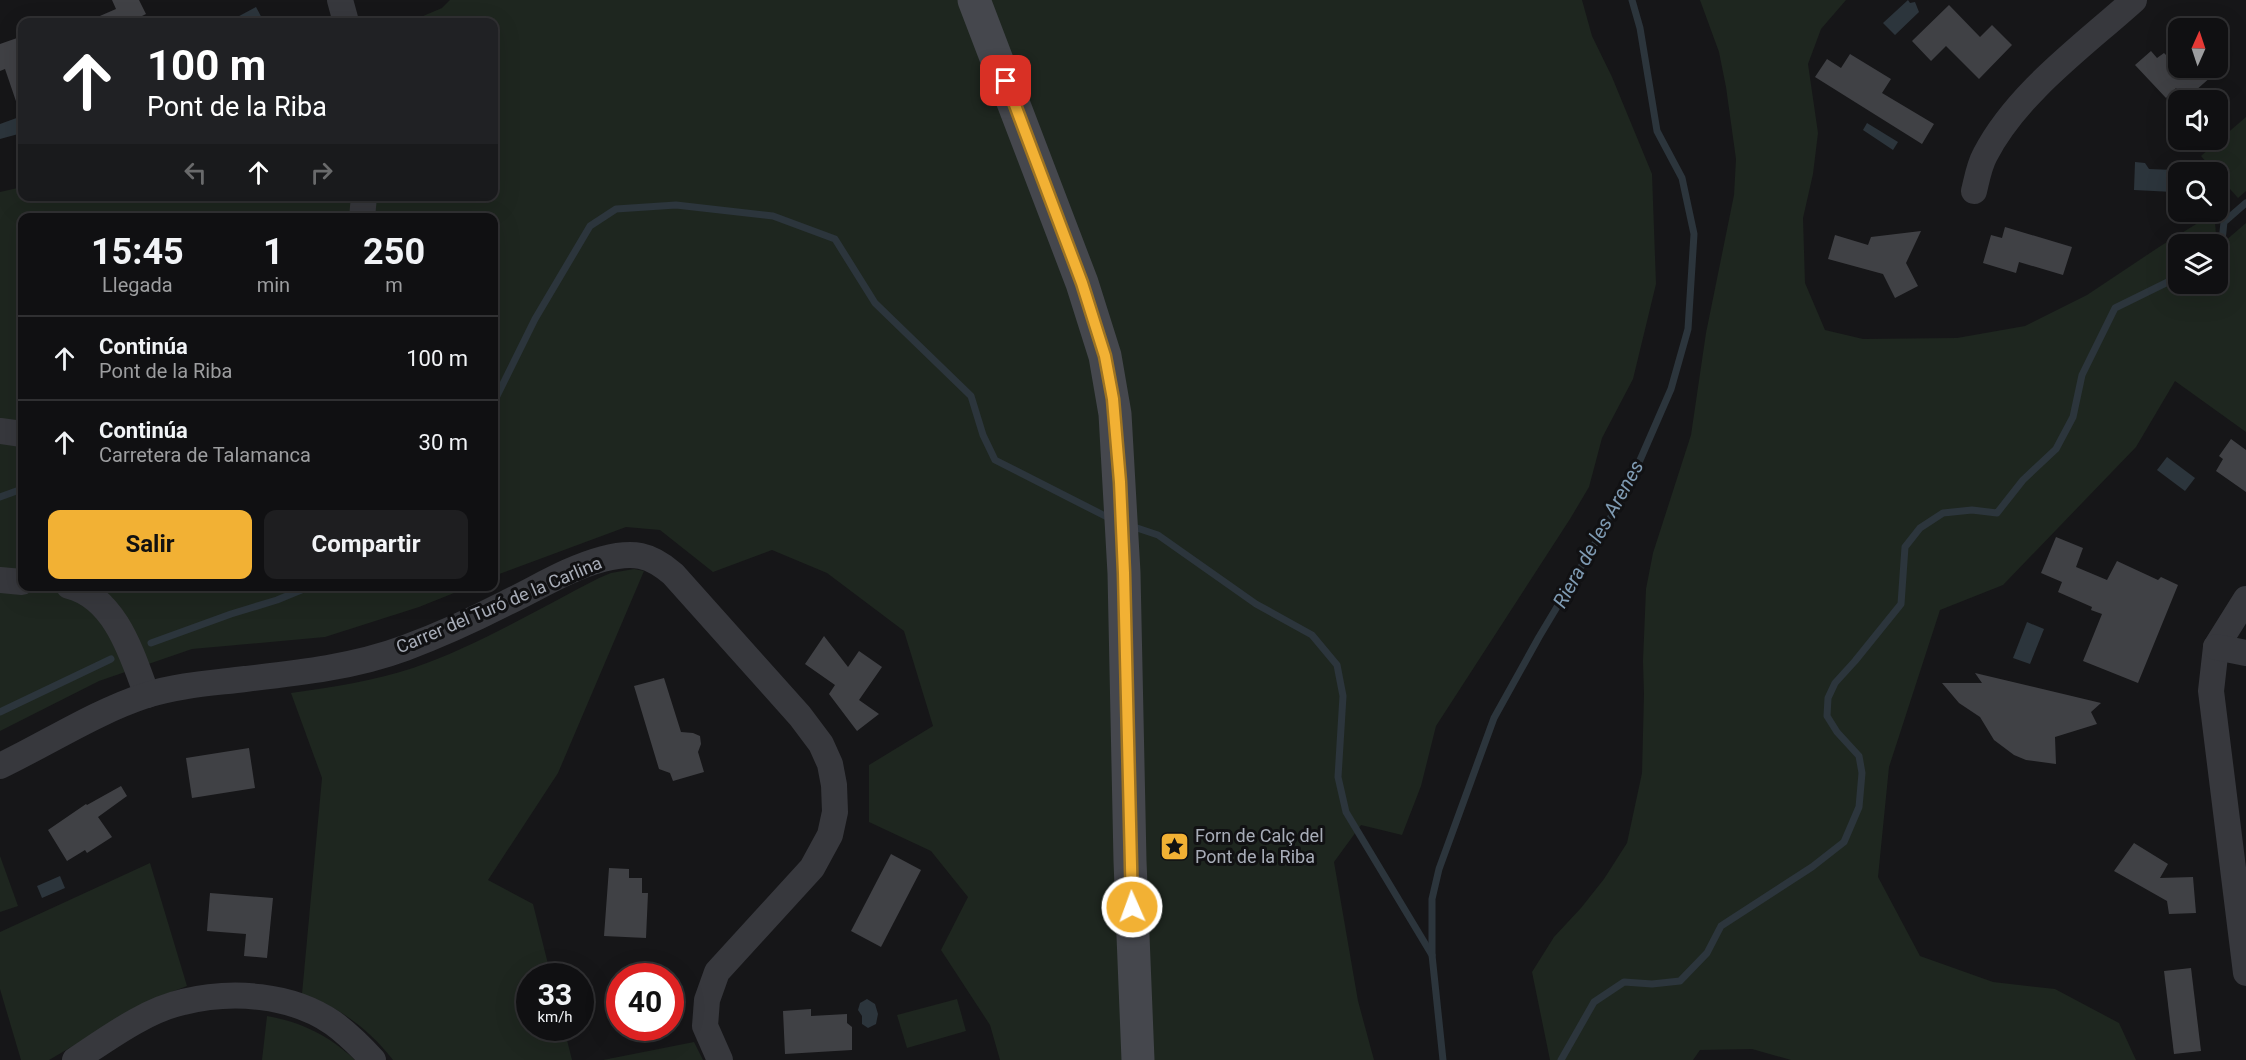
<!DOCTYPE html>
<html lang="es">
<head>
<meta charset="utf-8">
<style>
	:root { --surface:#101012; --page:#1e1e20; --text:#f1f3f6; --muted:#9c9d9f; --line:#303032; --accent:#f2b134 }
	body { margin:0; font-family:Roboto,sans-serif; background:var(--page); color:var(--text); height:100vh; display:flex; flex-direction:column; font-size:22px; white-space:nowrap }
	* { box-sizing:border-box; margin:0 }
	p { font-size:20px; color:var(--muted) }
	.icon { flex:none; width:33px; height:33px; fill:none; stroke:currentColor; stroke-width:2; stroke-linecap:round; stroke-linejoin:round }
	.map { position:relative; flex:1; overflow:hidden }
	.panel { position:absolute; left:18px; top:213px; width:480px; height:378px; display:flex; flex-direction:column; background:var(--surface); border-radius:12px; box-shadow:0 6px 24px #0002,0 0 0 2px var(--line) }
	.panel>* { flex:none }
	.top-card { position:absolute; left:18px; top:18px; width:480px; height:183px; border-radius:12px; box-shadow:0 6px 24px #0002,0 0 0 2px var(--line); background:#202124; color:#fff; overflow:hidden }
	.needle { width:39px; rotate:3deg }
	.controls { position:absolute; left:2168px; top:18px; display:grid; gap:12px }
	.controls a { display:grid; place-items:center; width:60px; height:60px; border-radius:12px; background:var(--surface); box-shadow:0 6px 24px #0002,0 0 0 2px var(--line); font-size:30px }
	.speed { position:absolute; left:516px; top:963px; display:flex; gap:12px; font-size:30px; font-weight:700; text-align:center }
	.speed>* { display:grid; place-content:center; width:78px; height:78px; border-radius:50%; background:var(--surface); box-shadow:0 6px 24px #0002,0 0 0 2px var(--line); line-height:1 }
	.speed small { font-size:15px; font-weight:400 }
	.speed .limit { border:9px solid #d22; background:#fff; color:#111 }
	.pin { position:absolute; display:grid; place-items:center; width:51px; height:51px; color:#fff; margin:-26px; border-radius:12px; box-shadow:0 3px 9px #0006 }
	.me { position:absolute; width:66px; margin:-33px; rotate:358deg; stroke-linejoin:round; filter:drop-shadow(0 0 4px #0008) }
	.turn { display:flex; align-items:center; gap:21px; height:126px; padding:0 30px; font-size:27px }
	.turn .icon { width:78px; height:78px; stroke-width:2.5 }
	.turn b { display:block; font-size:42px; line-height:51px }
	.lanes { display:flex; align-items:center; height:57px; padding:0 30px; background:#0003; justify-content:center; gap:30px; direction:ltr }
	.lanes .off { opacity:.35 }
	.eta { display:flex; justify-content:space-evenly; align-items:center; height:102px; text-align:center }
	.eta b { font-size:36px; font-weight:700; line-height:42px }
	.action { display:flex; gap:12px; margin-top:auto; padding:12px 30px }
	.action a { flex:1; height:69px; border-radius:12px; background:var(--accent); color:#111; font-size:24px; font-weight:700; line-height:69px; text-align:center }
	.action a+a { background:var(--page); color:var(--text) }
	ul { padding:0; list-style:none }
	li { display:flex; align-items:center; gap:18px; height:84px; padding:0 30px; border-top:2px solid var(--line) }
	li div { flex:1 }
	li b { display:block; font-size:22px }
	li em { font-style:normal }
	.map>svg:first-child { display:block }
	.green { fill:#1e261f }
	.water { fill:#2c353c }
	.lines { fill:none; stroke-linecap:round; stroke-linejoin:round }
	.stream { stroke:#2c353c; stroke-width:7 }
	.building { fill:#404145 }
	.street { stroke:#37383d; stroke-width:26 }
	.secondary { stroke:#45474d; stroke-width:33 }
	.route-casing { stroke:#9d7322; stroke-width:15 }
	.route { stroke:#f2b134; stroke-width:10 }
	.labels { text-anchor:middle; stroke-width:6; stroke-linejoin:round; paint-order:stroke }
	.street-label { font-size:18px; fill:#a8adb8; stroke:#111113 }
	.poi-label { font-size:18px; fill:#a8adb8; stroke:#111113; text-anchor:start }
	.water-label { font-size:20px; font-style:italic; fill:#7f9bb3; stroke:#111113 }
</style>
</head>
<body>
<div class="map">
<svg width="2246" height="1060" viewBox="0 0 2246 1060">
	<rect width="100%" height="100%" fill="#161618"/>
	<g class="green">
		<polygon points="450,0 1582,0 1592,36 1612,77 1652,174 1656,284 1633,379 1602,438 1589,487 1570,519 1436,726 1421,786 1402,835 1361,825 1334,862 1358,1001 1374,1060 1000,1060 990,1025 941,950 968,897 931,851 869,822 869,765 933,726 904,631 827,573 772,550 713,572 660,530 626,527 494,576 494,218 22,218 22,586 469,587 419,607 325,637 192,649 99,681 0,731 0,192 22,187 22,196 494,196 494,22 409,22 442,8"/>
		<polygon points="1700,0 1846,0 1821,29 1808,64 1818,133 1813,174 1803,218 1805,283 1825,330 1863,339 1957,338 2025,326 2087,295 2159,247 2214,213 2217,244 2178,244 2178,284 2217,284 2217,248 2246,223 2246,432 2175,381 2136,447 2003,585 1940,610 1889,767 1878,877 1920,956 1993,982 2055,989 2119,1023 2136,1060 1791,1060 1752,1049 1700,1050 1693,1060 1550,1060 1532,972 1554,937 1581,908 1604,879 1627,843 1642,773 1644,694 1643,661 1646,589 1653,553 1691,435 1706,333 1734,195 1736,159 1726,87 1719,52"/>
		<polygon points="2246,117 2246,191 2238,198 2201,156"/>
		<path d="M 634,569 L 644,571 L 558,773 L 488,880 L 533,904 L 551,976 L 530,976 L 530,1028 L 564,1028 L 572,1060 L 393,1060 C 370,1030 338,1006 302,994 L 322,778 L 291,693 C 332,687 374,681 413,668 C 478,646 538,609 599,578 L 611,573 Z"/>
		<polygon points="0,856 18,906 0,912"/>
		<polygon points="150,863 187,986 153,999 49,1060 21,1060 0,989 0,932"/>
		<polygon points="957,999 966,1031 907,1048 897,1015"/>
		<path d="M 267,1016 C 302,1022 329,1036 355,1060 L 262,1060 Z"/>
		<polygon points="694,1042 703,1060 603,1060"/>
	</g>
	<g class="water">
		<polygon points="1908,0 1910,3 1915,2 1919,12 1895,35 1883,23"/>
		<polygon points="256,7 264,22 228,22"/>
		<polygon points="22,116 22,133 0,139 0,124"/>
		<polygon points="1867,123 1898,142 1893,150 1863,130"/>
		<polygon points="2135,162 2145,163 2149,169 2174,170 2173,192 2134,190"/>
		<polygon points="2167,457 2195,478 2185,491 2157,470"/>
		<polygon points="2027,622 2044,629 2030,664 2013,658"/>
		<polygon points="60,876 65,888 42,898 37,886"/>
		<polygon points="867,999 875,1004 878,1014 876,1024 868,1028 862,1024 862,1016 858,1010 860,1003"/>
	</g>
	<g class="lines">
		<g class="stream">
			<polyline points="2217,266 2221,250 2224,222 2246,203"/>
			<polyline points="494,402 535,319 590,226 616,209 676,205 773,216 835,239 875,303 971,396 983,435 995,460 1111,519"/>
			<polyline points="0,497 22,489"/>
			<polyline points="1131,526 1158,535 1256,604 1312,635 1337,665 1343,696 1338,777 1346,812 1432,955"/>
			<polyline points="151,643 231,614 277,600 311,586"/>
			<polyline points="0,712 111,659"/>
			<polyline points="1443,1060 1432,955 1432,899 1439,869 1494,718 1539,637 1627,490 1671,389 1688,329 1694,234 1682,178 1657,131 1640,28 1632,0"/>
			<polyline points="1561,1060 1594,1002 1624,982 1652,984 1680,981 1707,953 1721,926 1812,867 1844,842 1859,807 1862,773 1859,756 1837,732 1827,716 1828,698 1835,683 1855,661 1901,604 1905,547 1920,528 1943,513 1972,510 1997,513 2023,480 2056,449 2073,417 2082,375 2115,308 2178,277"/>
		</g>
	</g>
	<g class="building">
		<polygon points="112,0 139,0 146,14 142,16 145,22 86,22 116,9"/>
		<polygon points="1949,5 1980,37 1992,25 2012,45 1979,79 1946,46 1931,61 1912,41"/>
		<polygon points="17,38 22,55 22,110 19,110 5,69 0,71 0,44"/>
		<polygon points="2178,45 2178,68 2221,68 2186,99 2176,88 2166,98 2135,65 2151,51 2157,58 2164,53 2166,55"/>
		<polygon points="1850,54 1891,79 1882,93 1934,124 1922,144 1815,77 1827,59 1841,68"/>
		<polygon points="2005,227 2072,247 2063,275 2019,262 2016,273 1983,263 1991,235 2002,238"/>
		<polygon points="1921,231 1906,263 1918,286 1895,298 1883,274 1828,259 1835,235 1868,245 1871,237"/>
		<polygon points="2231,439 2246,450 2246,492 2216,471 2223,459 2219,456"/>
		<polygon points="2056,537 2083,548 2076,567 2107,580 2117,561 2158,580 2161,577 2178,585 2138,683 2083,661 2102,614 2091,610 2092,607 2058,592 2062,582 2041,573"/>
		<polygon points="824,636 848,667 859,651 882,667 859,700 879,714 857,731 829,694 835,685 805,664"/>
		<polygon points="1975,673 2101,703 2091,712 2097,724 2055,737 2056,764 2026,760 2014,755 1994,740 1980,717 1959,703 1942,683 1982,683"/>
		<polygon points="664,678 681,732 693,733 700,736 701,744 698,752 704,772 673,781 670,773 659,769 634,686"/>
		<polygon points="249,748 255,788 192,798 186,758"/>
		<polygon points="121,786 127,796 98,817 112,837 87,853 85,850 67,861 48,830 86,804 87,805"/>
		<polygon points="2134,843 2168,864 2160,878 2193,877 2196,913 2169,914 2167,901 2114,871"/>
		<polygon points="891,854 921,870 881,947 851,931"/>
		<polygon points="609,868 629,869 629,878 642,878 642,893 648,893 646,938 604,936"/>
		<polygon points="210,893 273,898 267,958 244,956 246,934 207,931"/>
		<polygon points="2191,968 2201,1051 2174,1054 2164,971"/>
		<polygon points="811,1009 811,1016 847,1014 847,1023 852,1027 852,1050 785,1054 783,1011"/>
	</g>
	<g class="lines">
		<g class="street">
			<polyline points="340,0 346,22"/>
			<path d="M 1974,191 C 1977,179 1979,166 1985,155 C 2017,93 2083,46 2134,0"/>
			<polyline points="362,218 364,196"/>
			<polyline points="0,431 22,434"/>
			<polyline points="0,580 22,582"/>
			<path d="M 69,586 C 116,598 132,655 147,695"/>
			<polyline points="2246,599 2216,647 2211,691 2246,973"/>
			<polyline points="2216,647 2246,653"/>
			<path d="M 0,766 C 48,743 95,712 147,695 C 178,685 213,683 245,679 C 298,673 354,667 405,648 C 440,635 475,619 508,602 C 539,587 569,568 603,559 C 633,551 650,554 673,574 L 800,716 L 821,744 L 830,764 L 834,785 L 835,812 L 830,835 L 812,868 L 717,972 L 707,1000 L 705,1026 L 720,1060"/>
			<path d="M 75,1060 C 107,1039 146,1010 183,1002 C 232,990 291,994 333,1023 C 348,1034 361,1047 373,1060"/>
		</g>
		<polyline class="secondary" points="974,0 1082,283 1105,356 1115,414 1124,573 1130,861 1138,1060"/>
	</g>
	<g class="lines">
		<defs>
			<polyline id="route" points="1006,81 1082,283 1105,356 1113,399 1120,482 1124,573 1132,907"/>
		</defs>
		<use href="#route" class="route-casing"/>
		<use href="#route" class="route"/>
	</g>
	<defs>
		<symbol id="sight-square" viewBox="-11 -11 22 22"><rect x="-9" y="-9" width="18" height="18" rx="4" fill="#f2b134" stroke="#111113"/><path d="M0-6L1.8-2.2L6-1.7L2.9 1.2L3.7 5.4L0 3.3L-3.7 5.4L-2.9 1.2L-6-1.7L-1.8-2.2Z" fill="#111"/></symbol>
	</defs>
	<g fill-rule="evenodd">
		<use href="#sight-square" x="1158" y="830" width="33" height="33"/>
	</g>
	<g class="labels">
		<g class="street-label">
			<text transform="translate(499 605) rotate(-23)" y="6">Carrer del Turó de la Carlina</text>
		</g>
		<g class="poi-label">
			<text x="1195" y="842">Forn de Calç del<tspan x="1195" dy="21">Pont de la Riba</tspan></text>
		</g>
		<g class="water-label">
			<text transform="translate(1598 534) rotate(-61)" y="7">Riera de les Arenes</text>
		</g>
	</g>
</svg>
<div class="controls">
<a><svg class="needle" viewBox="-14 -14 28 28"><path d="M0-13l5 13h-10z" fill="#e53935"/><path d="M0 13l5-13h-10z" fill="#9c9d9f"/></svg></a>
<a><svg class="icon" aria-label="sound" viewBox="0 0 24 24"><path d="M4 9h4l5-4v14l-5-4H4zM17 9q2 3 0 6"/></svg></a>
<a><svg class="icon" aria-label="search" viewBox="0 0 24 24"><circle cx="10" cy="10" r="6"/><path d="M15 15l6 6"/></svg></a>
<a><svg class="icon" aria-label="layers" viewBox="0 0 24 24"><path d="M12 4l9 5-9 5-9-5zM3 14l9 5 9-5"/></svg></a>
</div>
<div class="speed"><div>33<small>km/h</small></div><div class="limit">40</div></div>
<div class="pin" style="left:1006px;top:81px;background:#d93025"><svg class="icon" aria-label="arrive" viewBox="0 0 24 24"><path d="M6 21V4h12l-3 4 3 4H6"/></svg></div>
<svg class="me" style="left:1132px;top:907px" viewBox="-20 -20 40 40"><circle r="17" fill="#f2b134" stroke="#fff" stroke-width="3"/><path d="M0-11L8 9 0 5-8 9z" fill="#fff"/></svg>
<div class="top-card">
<div class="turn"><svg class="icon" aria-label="ahead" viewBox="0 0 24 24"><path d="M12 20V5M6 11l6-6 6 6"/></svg><div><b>100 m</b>Pont de la Riba</div></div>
<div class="lanes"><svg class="icon off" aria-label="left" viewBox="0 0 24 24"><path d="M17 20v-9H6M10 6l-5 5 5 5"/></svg><svg class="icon" aria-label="ahead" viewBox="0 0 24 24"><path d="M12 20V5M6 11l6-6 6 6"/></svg><svg class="icon off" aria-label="right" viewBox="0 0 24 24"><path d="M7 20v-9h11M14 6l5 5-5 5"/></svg></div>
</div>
<section class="panel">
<div class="eta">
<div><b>15:45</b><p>Llegada</p></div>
<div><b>1</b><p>min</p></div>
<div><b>250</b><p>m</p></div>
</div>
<ul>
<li><svg class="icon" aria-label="ahead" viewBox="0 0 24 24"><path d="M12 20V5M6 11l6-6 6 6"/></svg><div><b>Continúa</b><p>Pont de la Riba</p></div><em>100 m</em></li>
<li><svg class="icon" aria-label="ahead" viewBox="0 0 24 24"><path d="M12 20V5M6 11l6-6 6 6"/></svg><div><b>Continúa</b><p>Carretera de Talamanca</p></div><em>30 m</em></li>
</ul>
<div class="action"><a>Salir</a><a>Compartir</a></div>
</section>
</div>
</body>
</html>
